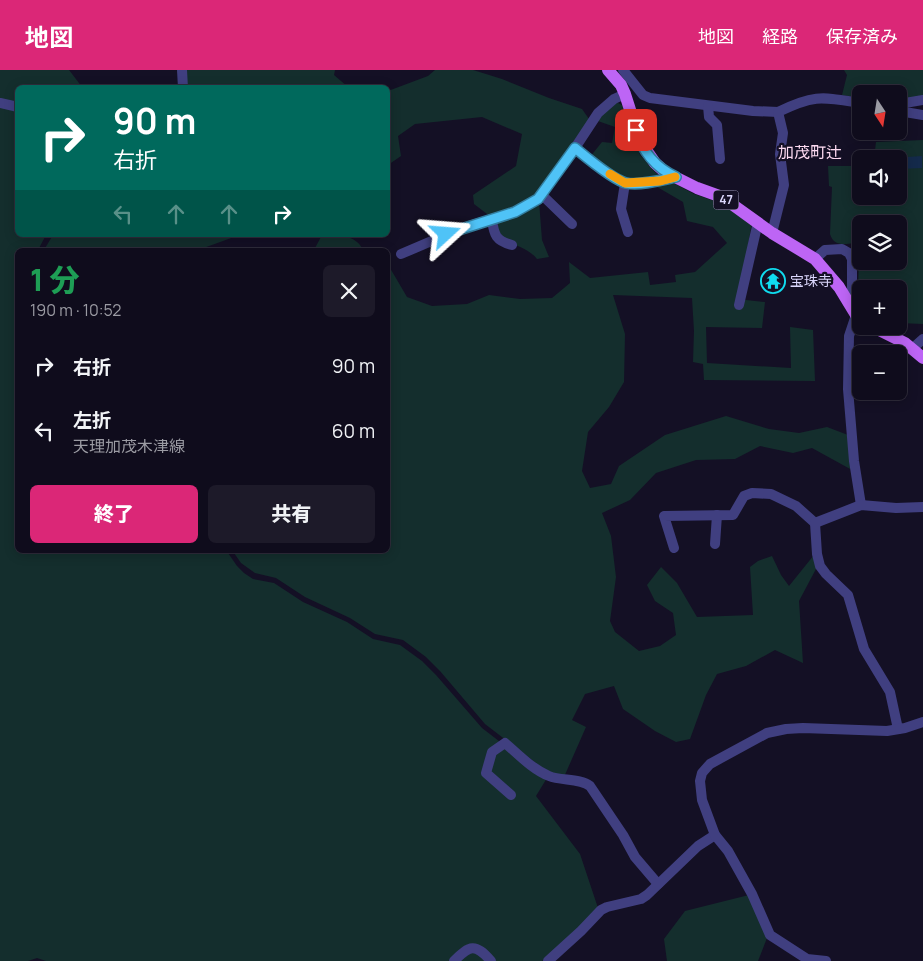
<!DOCTYPE html>
<html lang="ja">
<head>
<meta charset="utf-8">
<style>
	:root { --surface:#0f0c1c; --page:#1d1a29; --text:#f1f3f6; --muted:#9b9ba3; --line:#2f2c3b; --accent:#db2777 }
	body { margin:0; font-family:Manrope,"Noto Sans JP",sans-serif; background:var(--page); color:var(--text); height:100vh; display:flex; flex-direction:column; font-size:19px; white-space:nowrap }
	* { box-sizing:border-box; margin:0 }
	p { font-size:16px; color:var(--muted) }
	.icon { flex:none; width:28px; height:28px; fill:none; stroke:currentColor; stroke-width:2; stroke-linecap:round; stroke-linejoin:round }
	.map { position:relative; flex:1; overflow:hidden }
	.drawer { position:absolute; left:15px; top:178px; width:375px; height:305px; display:flex; flex-direction:column; background:var(--surface); border-radius:8px; box-shadow:0 2px 12px #0003,0 0 0 1px var(--line) }
	.drawer>* { flex:none }
	.top-card { position:absolute; left:15px; top:15px; width:375px; height:152px; border-radius:8px; box-shadow:0 2px 12px #0003,0 0 0 1px var(--line); background:#00695c; color:#fff; overflow:hidden }
	.needle { width:32px; rotate:168deg }
	.buttons { position:absolute; left:852px; top:15px; display:grid; gap:10px }
	.buttons a { display:grid; place-items:center; width:55px; height:55px; border-radius:8px; background:var(--surface); box-shadow:0 2px 12px #0003,0 0 0 1px var(--line); font-size:25px }
	.pin { position:absolute; display:grid; place-items:center; width:42px; height:42px; color:#fff; margin:-21px; border-radius:10px; box-shadow:0 2px 8px #0006 }
	.me { position:absolute; width:55px; margin:-28px; rotate:71deg; stroke-linejoin:round; filter:drop-shadow(0 0 4px #0008) }
	.turn { display:flex; align-items:center; gap:18px; height:105px; padding:0 15px; font-size:22px }
	.turn .icon { width:65px; height:65px; stroke-width:2.5 }
	.turn b { display:block; font-size:35px; line-height:42px }
	.lanes { display:flex; align-items:center; height:48px; padding:0 15px; background:#0003; justify-content:center; gap:25px; direction:ltr }
	.lanes .off { opacity:.35 }
	.round { display:grid; place-items:center; flex:none; width:52px; height:52px; border-radius:8px; background:var(--page) }
	.headline { display:flex; align-items:center; justify-content:space-between; height:85px; padding:0 15px }
	h1 { font-size:30px; font-weight:800; line-height:38px; color:#1e9e55 }
	.cta { display:flex; gap:10px; margin-top:auto; padding:10px 15px }
	.cta a { flex:1; height:58px; border-radius:8px; background:var(--accent); color:#fff; font-size:20px; font-weight:800; line-height:58px; text-align:center }
	.cta a+a { background:var(--page); color:var(--text) }
	ul { padding:0; list-style:none }
	li { display:flex; align-items:center; gap:15px; height:65px; padding:0 15px }
	li div { flex:1 }
	li b { display:block; font-size:19px }
	li em { font-style:normal }
	header { display:flex; align-items:center; gap:30px; box-sizing:border-box; height:70px; padding:0 25px; background:var(--accent); color:#fff }
	header strong { font-size:24px }
	nav { display:flex; gap:28px; margin-inline-start:auto; font-size:18px }
	.map>svg:first-child { display:block }
	.green { fill:#142e2d; fill-rule:evenodd }
	.water { fill:#142a4b }
	.lines { fill:none; stroke-linecap:round; stroke-linejoin:round }
	.street { stroke:#403f80; stroke-width:10 }
	.primary { stroke:#bd65f5; stroke-width:12 }
	.route-casing { stroke:#337fa1; stroke-width:12 }
	.route { stroke:#4fc3f7; stroke-width:9 }
	.slow { stroke:#f59e0b; stroke-width:9 }
	.labels { text-anchor:middle; stroke-width:4.5; stroke-linejoin:round; paint-order:stroke }
	.shield { fill:#141025; stroke:#9f9bbc; stroke-width:1 }
	.shield-label { font-size:12px; font-weight:bold; fill:#dbd7fc }
	.poi-label { font-size:14px; fill:#dbd7fc; stroke:#141025; text-anchor:start }
	.quarter-label { font-size:16px; fill:#fcd9f0; stroke:#141025 }
</style>
</head>
<body>
<header>
<strong>地図</strong>
<nav><a>地図</a><a>経路</a><a>保存済み</a></nav>
</header>
<div class="map">
<svg width="923" height="891" viewBox="0 0 923 891">
	<rect width="100%" height="100%" fill="#141025"/>
	<g class="green">
		<polygon points="0,0 69,0 82,17 18,18 17,34 0,29"/>
		<polygon points="185,0 335,0 334,5 348,17 186,17"/>
		<polygon points="435,0 473,0 502,9 549,28 582,39 589,49 540,123 523,136 491,147 474,134 473,125 516,96 522,64 482,47 415,54 398,66 401,86 388,95 388,21 428,6"/>
		<polygon points="844,0 923,0 923,26 899,30 899,24 861,24 861,28 842,25 847,5"/>
		<polygon points="616,32 622,35 640,85 660,107 626,110 590,87 602,72 612,73 615,57 595,50"/>
		<polygon points="0,36 17,41 18,165 46,165 38,180 18,180 18,480 226,480 237,496 244,503 253,509 274,513 303,532 347,552 373,569 400,575 422,591 436,605 482,658 547,708 536,726 580,784 598,838 558,878 542,891 496,891 488,882 469,874 461,878 449,891 46,891 37,888 28,891 0,891"/>
		<path d="M 923,70 L 923,254 L 899,253 L 899,219 L 861,219 L 861,236 L 858,225 L 859,179 L 855,173 C 844,174 834,177 830,164 L 832,117 L 829,116 L 828,96 L 861,96 L 861,126 L 899,126 L 899,89 L 874,89 L 876,72 ZM 861,154 L 899,154 L 899,191 L 861,191 Z"/>
		<polygon points="670,111 694,124 720,133 752,152 747,182 737,229 765,232 762,258 706,257 707,293 791,298 790,257 813,260 815,311 704,310 703,294 693,292 694,261 692,228 613,225 625,264 624,312 609,337 588,362 582,401 590,418 611,414 619,396 665,365 726,346 769,359 799,363 827,357 848,365 852,400 812,378 793,383 760,376 735,389 696,390 656,403 630,430 602,443 611,466 616,507 610,551 615,562 639,581 660,576 676,565 673,543 655,531 647,515 661,497 677,513 697,547 753,545 750,497 758,491 772,486 781,505 789,516 814,485 817,497 799,531 803,593 775,580 746,596 717,604 706,625 690,669 676,672 655,661 623,639 614,616 585,624 572,650 586,657 564,707 549,703 485,654 440,601 426,587 403,570 375,564 350,548 305,527 276,508 255,503 241,493 232,480 388,480 388,200 390,198 407,227 432,236 467,234 489,225 520,229 552,228 570,213 569,192 590,208 648,202 650,215 676,212 675,205 695,202 727,173 713,157 687,151 683,132 652,114"/>
		<path d="M 539,131 L 542,170 L 549,187 L 537,189 C 527,176 507,175 500,163 C 498,160 497,155 496,151 Z"/>
		<polygon points="53,165 234,165 234,167 198,180 44,180"/>
		<path d="M 322,165 C 337,165 356,164 363,180 L 314,180 Z"/>
		<polygon points="749,825 767,868 758,891 667,891 664,869 685,841"/>
		<polygon points="472,882 478,884 485,891 460,891"/>
	</g>
	<polygon class="water" points="922,86 922,98 899,99 899,89 877,89"/>
	<g class="lines">
		<g class="street">
			<polyline points="182,0 183,18"/>
			<polyline points="623,0 643,25 650,28 753,41 778,42"/>
			<polyline points="0,33 18,37"/>
			<polyline points="899,34 923,30"/>
			<polyline points="708,36 709,47 717,55 720,89"/>
			<polyline points="899,41 923,45"/>
			<path d="M 575,78 C 587,87 610,108 624,112 C 637,116 662,110 676,107"/>
			<polyline points="625,113 621,139 628,162"/>
			<polyline points="542,125 572,154"/>
			<path d="M 492,150 C 494,165 496,171 512,175"/>
			<path d="M 772,163 L 784,115 L 780,84 L 783,63 L 778,42 C 815,24 822,27 861,33"/>
			<polyline points="401,184 462,158 515,142 538,129 575,78 598,43 614,29 625,24"/>
			<polyline points="815,189 825,180 842,179 849,183 852,189 852,224 856,245 849,266 848,319 854,391 861,435"/>
			<polyline points="739,235 758,152"/>
			<polyline points="913,278 923,269"/>
			<polyline points="715,474 717,445"/>
			<polyline points="674,478 664,446 733,445 744,426 752,423 771,424 796,436 815,453"/>
			<polyline points="898,659 890,622 864,579 848,525 826,504 820,496 817,484 815,453 861,435 896,438 923,437"/>
			<path d="M 511,725 L 486,703 L 492,682 L 505,673 C 518,684 532,699 549,706 C 561,711 580,708 590,716 L 623,765 L 635,787 L 658,814"/>
			<path d="M 454,891 C 470,875 475,873 491,891"/>
			<polyline points="548,891 581,861 601,840 607,837 641,829 647,825 698,776 715,765"/>
			<polyline points="826,891 807,889 770,865 752,824 728,781 715,765 702,730 700,711 702,703 710,694 767,663 786,659 803,658 887,661 905,658 923,652"/>
		</g>
		<g class="primary">
			<polyline points="608,0 621,15 625,24 640,71 655,93 665,102 697,118 722,127 772,163 815,189 839,217 856,245 861,250"/>
			<polyline points="871,256 905,273 923,288"/>
		</g>
	</g>
	<g class="lines">
		<defs>
			<path id="route" d="M 446,164 L 515,142 L 538,129 L 575,78 C 586,87 613,110 626,113 C 640,116 662,110 676,107 C 656,98 642,81 636,60"/>
		</defs>
		<use href="#route" class="route-casing"/>
		<use href="#route" class="route"/>
		<polyline class="slow" points="610,104 625,113 660,111 675,107"/>
	</g>
	<defs>
		<symbol id="temple-ring" viewBox="-11 -11 22 22"><circle r="9.5" fill="#141025" stroke="#10dcef" stroke-width="1.5"/><path d="M0-6L5-2H3V0L6.5 2.5H4V6H1.5V3h-3V6H-4V2.5H-6.5L-3 0V-2H-5Z" fill="#10dcef"/></symbol>
	</defs>
	<g fill-rule="evenodd">
		<use href="#temple-ring" x="759" y="197" width="28" height="28"/>
	</g>
	<g class="labels">
		<rect class="shield" x="713.5" y="120.5" width="25" height="19" rx="4"/>
		<g class="shield-label">
			<text x="726" y="134">47</text>
		</g>
		<g class="poi-label">
			<text x="790" y="216">宝珠寺</text>
		</g>
		<g class="quarter-label">
			<text x="810" y="88">加茂町辻</text>
		</g>
	</g>
</svg>
<div class="buttons">
<a><svg class="needle" viewBox="-14 -14 28 28"><path d="M0-13l5 13h-10z" fill="#e53935"/><path d="M0 13l5-13h-10z" fill="#9b9ba3"/></svg></a>
<a><svg class="icon" aria-label="sound" viewBox="0 0 24 24"><path d="M4 9h4l5-4v14l-5-4H4zM17 9q2 3 0 6"/></svg></a>
<a><svg class="icon" aria-label="layers" viewBox="0 0 24 24"><path d="M12 4l9 5-9 5-9-5zM3 14l9 5 9-5"/></svg></a>
<a>+</a>
<a>−</a>
</div>
<div class="pin" style="left:636px;top:60px;background:#d93025"><svg class="icon" aria-label="arrive" viewBox="0 0 24 24"><path d="M6 21V4h12l-3 4 3 4H6"/></svg></div>
<svg class="me" style="left:446px;top:164px" viewBox="-20 -20 40 40"><path d="M0-17L14 15 0 8-14 15z" fill="#4fc3f7" stroke="#fff" stroke-width="4"/></svg>
<div class="top-card">
<div class="turn"><svg class="icon" aria-label="right" viewBox="0 0 24 24"><path d="M7 20v-9h11M14 6l5 5-5 5"/></svg><div><b>90 m</b>右折</div></div>
<div class="lanes"><svg class="icon off" aria-label="left" viewBox="0 0 24 24"><path d="M17 20v-9H6M10 6l-5 5 5 5"/></svg><svg class="icon off" aria-label="ahead" viewBox="0 0 24 24"><path d="M12 20V5M6 11l6-6 6 6"/></svg><svg class="icon off" aria-label="ahead" viewBox="0 0 24 24"><path d="M12 20V5M6 11l6-6 6 6"/></svg><svg class="icon" aria-label="right" viewBox="0 0 24 24"><path d="M7 20v-9h11M14 6l5 5-5 5"/></svg></div>
</div>
<section class="drawer">
<div class="headline"><div><h1>1 分</h1><p>190 m · 10:52</p></div><a class="round"><svg class="icon" aria-label="close" viewBox="0 0 24 24"><path d="M6 6l12 12M18 6L6 18"/></svg></a></div>
<ul>
<li><svg class="icon" aria-label="right" viewBox="0 0 24 24"><path d="M7 20v-9h11M14 6l5 5-5 5"/></svg><div><b>右折</b></div><em>90 m</em></li>
<li><svg class="icon" aria-label="left" viewBox="0 0 24 24"><path d="M17 20v-9H6M10 6l-5 5 5 5"/></svg><div><b>左折</b><p>天理加茂木津線</p></div><em>60 m</em></li>
</ul>
<div class="cta"><a>終了</a><a>共有</a></div>
</section>
</div>
</body>
</html>
